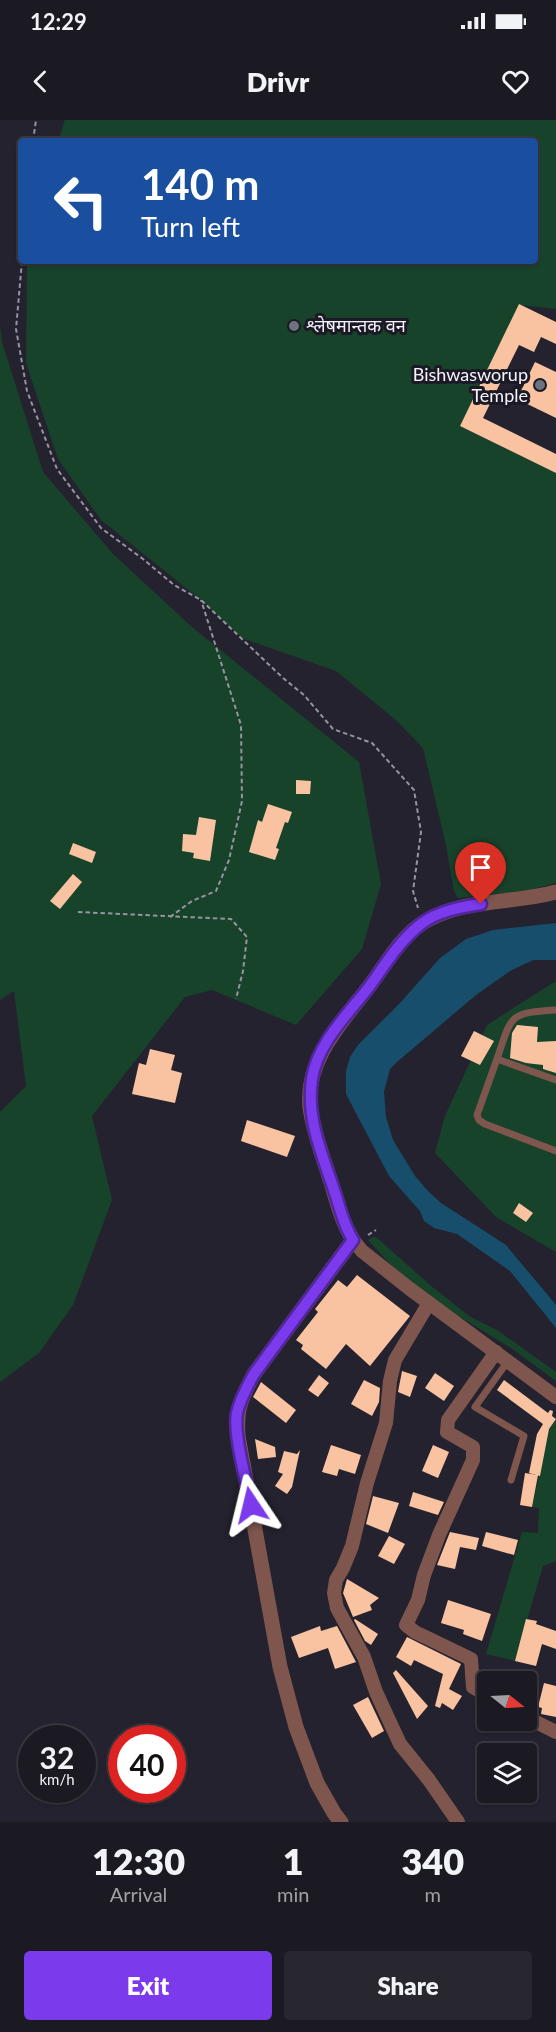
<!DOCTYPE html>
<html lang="en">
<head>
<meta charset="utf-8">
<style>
	:root { --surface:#1b1a22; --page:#28272f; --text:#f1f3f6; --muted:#a0a1a5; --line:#393840; --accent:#7c3aed }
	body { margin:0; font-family:Lato,"Noto Sans Devanagari",sans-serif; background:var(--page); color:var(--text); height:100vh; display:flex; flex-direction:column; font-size:22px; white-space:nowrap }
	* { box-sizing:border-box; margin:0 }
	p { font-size:20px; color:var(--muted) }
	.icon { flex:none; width:33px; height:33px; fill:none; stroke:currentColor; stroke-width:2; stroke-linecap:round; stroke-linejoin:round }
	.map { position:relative; height:1702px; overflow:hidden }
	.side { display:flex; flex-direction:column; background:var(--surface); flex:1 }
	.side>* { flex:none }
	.hud { position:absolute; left:18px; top:18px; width:520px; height:126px; border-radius:6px; box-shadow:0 2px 4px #0004,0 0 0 2px var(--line); background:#1a4fa0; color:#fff; overflow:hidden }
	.needle { width:39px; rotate:108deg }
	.buttons { position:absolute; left:477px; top:1551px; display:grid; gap:12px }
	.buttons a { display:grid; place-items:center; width:60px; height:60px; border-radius:6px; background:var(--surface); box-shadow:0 2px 4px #0004,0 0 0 2px var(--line); font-size:30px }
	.speed { position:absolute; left:18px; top:1605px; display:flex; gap:12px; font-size:30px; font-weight:700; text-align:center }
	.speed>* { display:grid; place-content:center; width:78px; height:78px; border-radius:50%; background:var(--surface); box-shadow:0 2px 4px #0004,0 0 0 2px var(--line); line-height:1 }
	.speed small { font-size:15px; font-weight:400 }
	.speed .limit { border:9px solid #d22; background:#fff; color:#111 }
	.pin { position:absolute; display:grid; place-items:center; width:51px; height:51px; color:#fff; margin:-62px -26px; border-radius:50% 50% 50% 0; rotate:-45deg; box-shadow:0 0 6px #0007 }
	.pin .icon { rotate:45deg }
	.me { position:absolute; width:66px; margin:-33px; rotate:350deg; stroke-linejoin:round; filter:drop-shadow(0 0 4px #0008) }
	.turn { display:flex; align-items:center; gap:21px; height:126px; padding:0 24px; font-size:27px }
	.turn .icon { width:78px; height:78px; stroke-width:2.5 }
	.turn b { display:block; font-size:42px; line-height:51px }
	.eta { display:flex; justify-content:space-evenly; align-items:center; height:102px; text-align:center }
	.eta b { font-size:36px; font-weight:800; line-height:42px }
	.primary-button { display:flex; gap:12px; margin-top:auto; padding:12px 24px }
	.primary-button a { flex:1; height:69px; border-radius:6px; background:var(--accent); color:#fff; font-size:24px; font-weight:800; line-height:69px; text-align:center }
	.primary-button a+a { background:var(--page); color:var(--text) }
	.status { display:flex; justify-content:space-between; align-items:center; height:42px; padding:0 30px; background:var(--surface); direction:ltr }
	.status svg { height:16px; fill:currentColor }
	header { display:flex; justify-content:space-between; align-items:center; height:78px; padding:0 24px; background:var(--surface); font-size:27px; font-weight:800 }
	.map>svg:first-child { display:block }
	.green { fill:#18432b }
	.water { fill:#164e6c }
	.building { fill:#f9c3a2 }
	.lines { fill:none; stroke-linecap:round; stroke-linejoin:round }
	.path { stroke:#96949e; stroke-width:2; stroke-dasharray:4.5 3; stroke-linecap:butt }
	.service { stroke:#7f564d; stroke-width:7 }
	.minor { stroke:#7f564d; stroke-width:14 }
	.tertiary { stroke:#7f564d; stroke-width:15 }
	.route-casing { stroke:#51269a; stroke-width:15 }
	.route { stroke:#7c3aed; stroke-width:10 }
	.worship-dot { fill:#6b7280; stroke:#1b1924; stroke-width:2 }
	.labels { text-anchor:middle; stroke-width:6; stroke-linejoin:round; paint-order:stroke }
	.poi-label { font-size:18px; fill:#f5f3fc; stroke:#1b1924; text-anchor:start }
</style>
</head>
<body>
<div class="status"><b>12:29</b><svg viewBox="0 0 49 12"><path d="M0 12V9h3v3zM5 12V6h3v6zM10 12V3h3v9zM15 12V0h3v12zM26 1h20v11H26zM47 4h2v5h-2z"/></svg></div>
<header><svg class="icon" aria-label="back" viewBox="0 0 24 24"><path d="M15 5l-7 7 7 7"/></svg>Drivr<svg class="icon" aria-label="heart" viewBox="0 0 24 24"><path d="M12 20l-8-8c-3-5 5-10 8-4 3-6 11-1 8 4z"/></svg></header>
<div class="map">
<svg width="556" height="1702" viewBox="0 0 556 1702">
	<rect width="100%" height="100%" fill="#24222e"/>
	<g class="green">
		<polygon points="65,0 556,0 556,189 519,185 460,306 556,353 556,763 530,770 458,778 454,771 446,725 423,628 397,601 336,551 242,518 201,480 101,400 58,339 26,243 27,141 536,141 536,21 58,21"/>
		<polygon points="0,205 2,222 43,352 113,434 192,507 359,642 381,764 362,829 296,905 212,870 185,877 92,996 112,1080 73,1185 39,1233 0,1262 0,992 26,966 14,871 0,880"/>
		<polygon points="556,861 556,1132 496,1097 435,1033 445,996 487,905"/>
		<polygon points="373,1117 376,1117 430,1165 469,1196 497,1210 556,1252 556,1261 511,1228 444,1187 422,1171 390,1144 368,1120"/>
		<polygon points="556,1299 556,1441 543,1446 515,1541 486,1534 522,1412 538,1413 539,1388 532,1387 549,1309"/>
	</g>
	<polygon class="water" points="556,803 556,840 533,840 510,851 476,875 397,942 390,949 384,972 386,997 393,1020 415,1056 427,1070 441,1083 506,1125 556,1185 556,1208 510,1151 457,1114 434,1108 424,1101 420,1091 389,1056 346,974 346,951 350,937 358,925 400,883 440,838 466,819 493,810"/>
	<g class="building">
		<polygon points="519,184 556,202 556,224 541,217 534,232 519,225 483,298 556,334 556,353 460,306"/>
		<polygon points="535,242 556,252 556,298 517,279"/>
		<polygon points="296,660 311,661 310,674 296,674"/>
		<polygon points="268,684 292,692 288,703 285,702 276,728 279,729 275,740 249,732 258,700 262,702"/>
		<polygon points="199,697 216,700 210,741 193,738 194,733 182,731 183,714 196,715"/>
		<polygon points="73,723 96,732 92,743 69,734"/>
		<polygon points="73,754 82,762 60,789 50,781"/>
		<polygon points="517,905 538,907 537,922 556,921 556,953 543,949 543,945 526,943 510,938 512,913"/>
		<polygon points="474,911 494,921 480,945 461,936"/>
		<polygon points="150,929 175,935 171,950 182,953 175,983 132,974 139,943 146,945"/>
		<polygon points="247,1000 295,1016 287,1037 241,1021"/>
		<polygon points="519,1083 533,1093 526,1102 513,1093"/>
		<polygon points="357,1155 410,1196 370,1246 346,1224 326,1249 301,1229 303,1225 296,1220 318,1192 315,1189 338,1160 347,1167"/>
		<polygon points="402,1251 417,1256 410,1277 398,1272"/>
		<polygon points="435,1253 454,1266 444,1281 425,1268"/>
		<polygon points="319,1255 329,1263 318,1277 308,1270"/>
		<polygon points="364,1260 380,1268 379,1282 372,1296 351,1284"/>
		<polygon points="504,1260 548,1293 550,1290 553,1291 552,1296 556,1299 549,1309 540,1356 529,1353 537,1314 543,1304 497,1270"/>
		<polygon points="261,1262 296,1290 286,1303 253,1277"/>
		<polygon points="255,1319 275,1327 276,1337 258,1339"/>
		<polygon points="331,1325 361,1335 355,1354 339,1349 337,1356 322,1352"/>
		<polygon points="433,1325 449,1332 438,1358 422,1351"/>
		<polygon points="300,1330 292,1367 287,1374 275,1366 283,1354 278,1352 284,1331 297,1334"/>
		<polygon points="525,1353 538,1355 532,1387 520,1385"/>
		<polygon points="413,1372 444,1382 438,1395 409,1386"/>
		<polygon points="373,1376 399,1383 388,1413 366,1404"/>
		<polygon points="450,1412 479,1418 476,1430 460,1427 455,1449 437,1445"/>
		<polygon points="486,1412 518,1420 514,1435 482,1426"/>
		<polygon points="389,1416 405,1424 394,1444 378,1436"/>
		<polygon points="347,1459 379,1478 370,1485 372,1490 353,1497 343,1473"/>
		<polygon points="448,1480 491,1494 482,1521 463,1514 464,1510 441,1503"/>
		<polygon points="355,1499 378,1514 371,1525 365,1521 354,1500"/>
		<polygon points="526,1499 537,1501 536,1504 556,1511 556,1529 542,1524 536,1546 515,1541"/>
		<polygon points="320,1506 321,1511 337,1506 356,1542 335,1549 328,1528 299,1538 291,1517"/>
		<polygon points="407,1517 461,1544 449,1569 462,1576 453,1590 442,1583 440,1588 435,1586 443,1554 414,1540 411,1546 396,1537"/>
		<polygon points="396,1550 428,1586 417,1599 393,1553"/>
		<polygon points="544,1563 556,1566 556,1597 541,1594 542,1588 538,1587"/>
		<polygon points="368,1577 384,1611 372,1618 353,1585"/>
	</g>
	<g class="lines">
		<g class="path">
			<polyline points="33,21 36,0"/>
			<polyline points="22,141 16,209 27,271 57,349 101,408 143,439 174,465 201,480 283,558 304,575 333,609 372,623 414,670 421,712 413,771 418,788"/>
			<polyline points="78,792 231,799 247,817 243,851 236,879"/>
			<polyline points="170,797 192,781 216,771 229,740 242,681 241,605 201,480"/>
			<polyline points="368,1115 376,1110"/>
		</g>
		<g class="service">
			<path d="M 497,939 C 512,895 508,893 556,890"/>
			<polyline points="556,960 497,939 477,995 479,1000 485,1004 556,1031"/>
			<polyline points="508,1241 475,1287 524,1316 511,1360"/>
		</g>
		<g class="minor">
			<polyline points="353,1120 362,1131 410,1169 556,1277"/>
			<polyline points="429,1183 395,1240 390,1261 386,1303 367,1363 352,1426 343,1448 336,1460 334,1473 337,1488 364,1537 376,1572 400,1624 429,1660 458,1702"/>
			<polyline points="488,1576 473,1567 471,1539 415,1512 406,1505 418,1480 424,1455 439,1415 473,1340 473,1327 447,1312 448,1300 496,1232"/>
			<polyline points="526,1597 556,1612"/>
		</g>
		<path class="tertiary" d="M 341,1702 L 334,1693 L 317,1663 L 296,1607 L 280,1547 L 238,1316 C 236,1288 241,1279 254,1254 L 353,1120 C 340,1099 336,1076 328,1053 C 321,1031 313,1010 310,987 C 305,940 342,902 368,868 C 385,846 400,817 424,802 C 463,778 513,784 556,772"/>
	</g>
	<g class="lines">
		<defs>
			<path id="route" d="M 251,1385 C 247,1362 233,1315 237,1293 C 240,1279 247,1267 254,1254 L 353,1120 C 342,1102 341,1090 334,1070 C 322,1034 306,998 312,959 C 317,924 348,894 369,867 C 385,845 399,821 421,804 C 438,791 461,787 481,784"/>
		</defs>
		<use href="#route" class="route-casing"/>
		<use href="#route" class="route"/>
	</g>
	<g class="worship-dot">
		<circle cx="294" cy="206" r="6"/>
		<circle cx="540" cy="265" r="6"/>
	</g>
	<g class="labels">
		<g class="poi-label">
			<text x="306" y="212">श्लेषमान्तक वन</text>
			<text x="528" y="261" text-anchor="end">Bishwasworup<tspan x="528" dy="21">Temple</tspan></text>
		</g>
	</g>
</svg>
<div class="buttons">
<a><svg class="needle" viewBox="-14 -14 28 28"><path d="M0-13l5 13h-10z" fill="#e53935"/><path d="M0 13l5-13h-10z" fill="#a0a1a5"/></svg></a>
<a><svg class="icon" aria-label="layers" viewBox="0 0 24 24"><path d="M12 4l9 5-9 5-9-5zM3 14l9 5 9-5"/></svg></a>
</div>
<div class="speed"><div>32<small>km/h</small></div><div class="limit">40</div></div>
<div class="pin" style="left:481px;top:784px;background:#d93025"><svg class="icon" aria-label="arrive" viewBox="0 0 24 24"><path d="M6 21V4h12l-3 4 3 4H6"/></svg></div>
<svg class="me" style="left:251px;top:1385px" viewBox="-20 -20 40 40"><path d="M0-17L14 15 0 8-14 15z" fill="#7c3aed" stroke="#fff" stroke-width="4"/></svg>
<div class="hud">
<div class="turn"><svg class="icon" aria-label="left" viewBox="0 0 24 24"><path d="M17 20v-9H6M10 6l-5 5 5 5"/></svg><div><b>140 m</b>Turn left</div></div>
</div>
</div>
<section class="side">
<div class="eta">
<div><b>12:30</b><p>Arrival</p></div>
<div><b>1</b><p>min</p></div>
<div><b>340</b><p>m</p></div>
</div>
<div class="primary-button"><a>Exit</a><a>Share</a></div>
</section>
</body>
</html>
